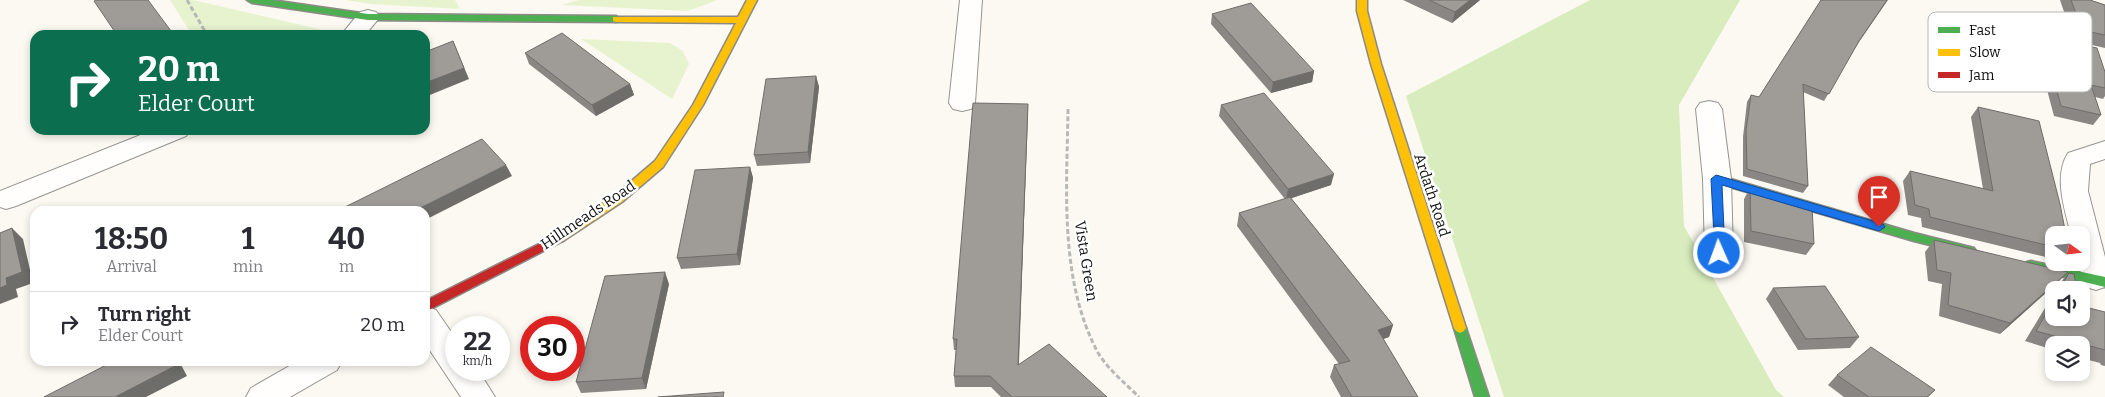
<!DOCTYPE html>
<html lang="en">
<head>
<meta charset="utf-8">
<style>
	:root { --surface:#fff; --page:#f2f2f3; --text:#2b2b33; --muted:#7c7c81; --line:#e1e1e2 }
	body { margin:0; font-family:Bitter,serif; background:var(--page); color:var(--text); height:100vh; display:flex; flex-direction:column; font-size:19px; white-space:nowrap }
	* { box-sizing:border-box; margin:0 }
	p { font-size:16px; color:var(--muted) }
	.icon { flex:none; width:28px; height:28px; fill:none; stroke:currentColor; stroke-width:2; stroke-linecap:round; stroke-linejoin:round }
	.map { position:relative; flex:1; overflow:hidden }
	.side { position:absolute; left:30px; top:206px; width:400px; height:160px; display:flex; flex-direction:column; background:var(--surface); border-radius:15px; box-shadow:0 2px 8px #0003 }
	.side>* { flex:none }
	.banner { position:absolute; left:30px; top:30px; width:400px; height:105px; border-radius:15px; box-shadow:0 2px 8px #0003; background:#0b6e4f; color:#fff; overflow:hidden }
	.needle { width:32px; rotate:105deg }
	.buttons { position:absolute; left:2045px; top:226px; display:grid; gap:10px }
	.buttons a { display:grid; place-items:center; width:45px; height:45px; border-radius:10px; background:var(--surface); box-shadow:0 2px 8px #0003; font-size:25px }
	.speed { position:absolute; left:445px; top:316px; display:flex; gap:10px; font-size:25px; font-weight:700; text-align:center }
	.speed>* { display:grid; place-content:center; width:65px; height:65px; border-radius:50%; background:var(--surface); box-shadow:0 2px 8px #0003; line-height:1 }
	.speed small { font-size:12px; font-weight:400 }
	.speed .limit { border:8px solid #d22; background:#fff; color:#111 }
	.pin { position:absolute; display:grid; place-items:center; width:42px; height:42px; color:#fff; margin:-51px -21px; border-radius:50% 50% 50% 0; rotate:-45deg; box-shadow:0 0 5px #0007 }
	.pin .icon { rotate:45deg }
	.me { position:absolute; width:55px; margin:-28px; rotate:358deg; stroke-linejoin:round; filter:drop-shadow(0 0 4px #0008) }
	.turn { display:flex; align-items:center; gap:18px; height:105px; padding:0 25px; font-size:22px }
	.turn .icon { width:65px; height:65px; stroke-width:2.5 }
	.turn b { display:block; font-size:35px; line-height:42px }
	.eta { display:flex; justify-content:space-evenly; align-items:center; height:85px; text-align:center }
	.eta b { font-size:30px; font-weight:700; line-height:35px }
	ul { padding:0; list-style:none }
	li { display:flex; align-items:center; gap:15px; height:65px; padding:0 25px; border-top:1px solid var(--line) }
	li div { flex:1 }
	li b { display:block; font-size:19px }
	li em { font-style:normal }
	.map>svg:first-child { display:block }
	.green { fill:#e7f3cf }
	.forest { fill:#d8ecbd }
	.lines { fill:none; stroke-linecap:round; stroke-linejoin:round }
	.street-casing { stroke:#959491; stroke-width:2 }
	.fast-casing { stroke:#8c8a87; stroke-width:3 }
	.slow-casing { stroke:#8c8a87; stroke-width:3 }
	.jam-casing { stroke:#8c8a87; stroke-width:3 }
	.path { stroke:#b8b8b6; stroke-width:3; stroke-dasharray:5 2.5; stroke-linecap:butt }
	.street { fill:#fffefd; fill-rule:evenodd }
	.fast { fill:#4caf50; fill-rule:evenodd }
	.slow { fill:#ffc107; fill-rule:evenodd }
	.jam { fill:#c62828; fill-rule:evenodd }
	.wall { fill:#898683 }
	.shaded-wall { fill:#6f6d6a }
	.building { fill:#9f9c98; stroke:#6f6d6a }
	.route { fill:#1a73e8; stroke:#114b97 }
	.labels { text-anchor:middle; stroke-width:5; stroke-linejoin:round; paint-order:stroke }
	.street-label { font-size:15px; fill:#0e0e0e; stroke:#fff }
	.key { fill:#fff; stroke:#b7b7b7; stroke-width:1 }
	.key-label { font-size:14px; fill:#0e0e0e }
</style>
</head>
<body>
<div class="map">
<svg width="2105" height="397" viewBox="0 0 2105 397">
	<rect width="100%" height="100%" fill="#fcf9f2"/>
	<g class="green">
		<polygon points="170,0 193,0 340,34 192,35"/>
		<polygon points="346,0 455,0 460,9 371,4"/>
		<polygon points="579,0 717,0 688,11 562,5"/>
		<polygon points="581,39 670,43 683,51 689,64 672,99"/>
	</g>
	<polygon class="forest" points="1590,0 1740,0 1679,105 1684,226 1776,390 1784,397 1504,397 1406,96"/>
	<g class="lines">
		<defs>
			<g id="street">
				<polygon points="960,0 982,0 975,103 971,109 962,111 953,109 949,103"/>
				<polygon points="368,10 376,12 380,17 365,35 341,35 360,12"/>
				<polygon points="1709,101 1718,103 1722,109 1731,179 1733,253 1729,261 1719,264 1709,261 1705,253 1703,179 1696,109 1700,103"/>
				<polygon points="153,130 190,130 186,136 16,206 6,209 0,207 0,191"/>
				<path d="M 2105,141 L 2105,159 L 2090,164 L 2088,191 L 2105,257 L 2105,287 L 2096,290 L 2086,287 L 2077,262 L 2081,262 L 2081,235 L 2071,235 C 2065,210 2053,177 2068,153 Z"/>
				<polygon points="425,306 436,310 456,339 456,370 478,370 495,397 461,397 425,343"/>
				<polygon points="298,361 342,361 337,370 290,397 246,397 251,388"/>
			</g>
			<g id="fast">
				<polygon points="247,0 271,0 368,14 616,16 621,19 616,22 368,20 252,3"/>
				<polygon points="1717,175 1914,233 1974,248 1976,251 1974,254 1970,255 1914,241 1713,182 1711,179"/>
				<polygon points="2031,261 2105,277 2105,287 2027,268 2025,265 2027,262"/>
				<polygon points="1460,323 1464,325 1466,328 1489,397 1475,397 1454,328 1456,325"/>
			</g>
			<g id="slow">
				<polygon points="747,0 757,0 703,105 663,167 622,202 563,241 555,241 553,238 555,235 614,196 655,161 693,105 736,23 616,22 613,21 613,17 738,17"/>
				<polygon points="1357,0 1367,0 1367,11 1381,64 1466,328 1464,331 1460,333 1456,331 1454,328 1371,64 1357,11"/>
			</g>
			<polygon id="jam" points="559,234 563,235 565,238 563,241 425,312 425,301"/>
		</defs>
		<use href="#street" class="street-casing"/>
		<use href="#fast" class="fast-casing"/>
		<use href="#slow" class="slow-casing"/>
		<use href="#jam" class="jam-casing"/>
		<g class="path">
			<polyline points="187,0 207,35"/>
			<path d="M 1068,109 C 1067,188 1059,276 1096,349 C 1105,367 1125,383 1139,397"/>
		</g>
		<use href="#street" class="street"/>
		<use href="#fast" class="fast"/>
		<use href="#slow" class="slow"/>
		<use href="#jam" class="jam"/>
	</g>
	<g class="wall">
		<polygon points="1403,0 1480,0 1452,23"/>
		<polygon points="1821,0 1888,0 1857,45 1824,101 1803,92 1808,186 1803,193 1743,176 1743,137 1747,102 1751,95 1759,97"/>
		<polygon points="2060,0 2090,0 2105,5 2105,48 2074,41"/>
		<polygon points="1212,14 1314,71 1312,82 1271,93 1211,24"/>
		<polygon points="2042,36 2105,72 2105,96 2103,99 2095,97 2101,115 2093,125 2054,116 2035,45"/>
		<polygon points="525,53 630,84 634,95 596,116 529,64"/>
		<polygon points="816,76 819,87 810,163 757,166 754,155"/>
		<polygon points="1028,104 1019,364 1107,397 1001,397 991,387 955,387 954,376 956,350 954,350 953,339"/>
		<polygon points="1221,105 1331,185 1291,198 1393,325 1389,337 1383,339 1418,397 1341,397 1330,377 1334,365 1339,364 1237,226 1239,213 1285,199 1219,116"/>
		<polygon points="1978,107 2054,235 2054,259 1922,227 1921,218 1908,215 1903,181 1910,171 1983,189 1971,117"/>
		<polygon points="750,167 753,178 740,265 681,269 677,258"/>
		<polygon points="1750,188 1814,244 1806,255 1744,242 1744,199"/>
		<polygon points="1934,240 2057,283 2000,334 1939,316 1942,284 1928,281 1925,252"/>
		<polygon points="2069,273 2077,290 2055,290 2059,284"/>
		<polygon points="669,284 646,389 581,393 576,382"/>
		<polygon points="1773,288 1859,337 1850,348 1798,350 1766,299"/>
		<polygon points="2054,293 2054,318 2105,312 2105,366 2101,365 2100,363 2081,358 2081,345 2054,345 2054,350 2025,341"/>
		<polygon points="1837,375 1935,390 1928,397 1844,397 1828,385"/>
	</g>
	<g class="shaded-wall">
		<polygon points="1470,0 1480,0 1452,23 1455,12"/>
		<polygon points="453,41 469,79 425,97 425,83"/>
		<polygon points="1314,71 1312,82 1271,93 1273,82"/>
		<polygon points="816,76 819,87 810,163 808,152"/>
		<polygon points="630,84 634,95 596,116 592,105"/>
		<polygon points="1028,104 1028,115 1018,376 1018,365"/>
		<polygon points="506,165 512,176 425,220 425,211 414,211"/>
		<polygon points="750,167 753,178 740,265 737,254"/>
		<polygon points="1334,174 1331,185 1286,200 1288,189"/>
		<polygon points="12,228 23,239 33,283 16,289 18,297 0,304 0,288"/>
		<polygon points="665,272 669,284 646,389 642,378"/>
		<polygon points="2068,272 2057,283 2000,334 2010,323"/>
		<polygon points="1393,325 1389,337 1374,342 1378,330"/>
		<polygon points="175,361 179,361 187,376 146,397 115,397"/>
	</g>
	<g class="building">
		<polygon points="96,0 148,0 174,35 117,35 94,1"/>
		<polygon points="1429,0 1470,0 1455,12"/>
		<polygon points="1821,0 1887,0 1859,41 1829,94 1803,84 1808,186 1747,169 1746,130 1751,95 1759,97"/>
		<polygon points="2071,0 2090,0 2105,5 2105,35 2082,30"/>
		<polygon points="1251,3 1314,71 1273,82 1212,14"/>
		<polygon points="562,33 630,84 592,105 525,53"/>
		<polygon points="2042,36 2097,48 2105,72 2105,88 2091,85 2101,115 2061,106"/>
		<polygon points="453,41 464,68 425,83 425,52"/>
		<polygon points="816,76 808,152 754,155 766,79"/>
		<polygon points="1264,93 1334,174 1288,189 1221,105"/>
		<polygon points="973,103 1028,104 1018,365 1049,344 1107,397 1012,397 990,376 954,376 957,339 953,339"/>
		<polygon points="1978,107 2039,121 2060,204 2066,235 2054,235 2054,247 1930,217 1929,209 1915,205 1910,171 1993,191"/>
		<polygon points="482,139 506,165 414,211 337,211"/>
		<polygon points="750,167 737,254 677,258 695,170"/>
		<polygon points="1750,188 1812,206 1814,244 1751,231"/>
		<polygon points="1290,197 1393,325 1378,330 1418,397 1352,397 1334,365 1350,361 1239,213"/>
		<polygon points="12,228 22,272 6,278 7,285 0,288 0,233"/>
		<polygon points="1934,240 2068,272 2010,323 1948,305 1951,273 1937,270"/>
		<polygon points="665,272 642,378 576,382 605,276"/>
		<polygon points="2069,273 2074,274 2077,290 2059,290"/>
		<polygon points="1825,286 1859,337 1806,339 1773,288"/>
		<polygon points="2054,300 2054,318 2081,318 2081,306 2105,312 2105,350 2036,331"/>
		<polygon points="1871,347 1935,390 1927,397 1869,397 1837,375"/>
		<polygon points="114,361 175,361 177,365 115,397 44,397"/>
		<polygon points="724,392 723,397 658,397"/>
	</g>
	<polygon class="route" points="1716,175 1883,224 1885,227 1879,231 1722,185 1725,253 1719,258 1715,256 1711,179"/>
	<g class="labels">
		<g class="street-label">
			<text transform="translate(1432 195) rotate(72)" y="5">Ardath Road</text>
			<text transform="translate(588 215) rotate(-34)" y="5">Hillmeads Road</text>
			<text transform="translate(1086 261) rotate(81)" y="5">Vista Green</text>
		</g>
	</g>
	<rect x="1928" y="12" width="164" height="80" rx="8" class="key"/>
	<rect x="1938" y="27" width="22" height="6" fill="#4caf50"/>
	<rect x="1938" y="49" width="22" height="7" fill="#ffc107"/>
	<rect x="1938" y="72" width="22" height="6" fill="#c62828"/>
	<g class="key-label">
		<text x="1969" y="35">Fast</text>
		<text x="1969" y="57">Slow</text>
		<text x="1969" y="80">Jam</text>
	</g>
</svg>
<div class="buttons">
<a><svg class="needle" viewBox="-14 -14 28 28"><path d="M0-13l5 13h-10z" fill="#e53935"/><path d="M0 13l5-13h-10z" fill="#7c7c81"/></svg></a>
<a><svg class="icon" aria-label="sound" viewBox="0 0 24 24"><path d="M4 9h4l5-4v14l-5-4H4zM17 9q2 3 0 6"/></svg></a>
<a><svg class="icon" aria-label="layers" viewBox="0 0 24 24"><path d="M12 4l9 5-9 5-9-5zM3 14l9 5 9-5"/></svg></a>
</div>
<div class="speed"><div>22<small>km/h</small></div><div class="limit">30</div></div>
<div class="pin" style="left:1879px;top:227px;background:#d93025"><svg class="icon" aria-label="arrive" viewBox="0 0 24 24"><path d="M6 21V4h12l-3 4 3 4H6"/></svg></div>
<svg class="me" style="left:1719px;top:253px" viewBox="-20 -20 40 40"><circle r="17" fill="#1a73e8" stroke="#fff" stroke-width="3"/><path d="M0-11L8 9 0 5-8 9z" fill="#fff"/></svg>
<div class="banner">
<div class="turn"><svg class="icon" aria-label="right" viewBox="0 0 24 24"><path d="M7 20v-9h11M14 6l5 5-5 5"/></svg><div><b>20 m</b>Elder Court</div></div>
</div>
<section class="side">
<div class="eta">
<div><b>18:50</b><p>Arrival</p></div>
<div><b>1</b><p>min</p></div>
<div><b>40</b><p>m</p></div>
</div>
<ul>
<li><svg class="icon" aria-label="right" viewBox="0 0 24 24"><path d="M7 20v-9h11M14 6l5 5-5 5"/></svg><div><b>Turn right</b><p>Elder Court</p></div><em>20 m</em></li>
</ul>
</section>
</div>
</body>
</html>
